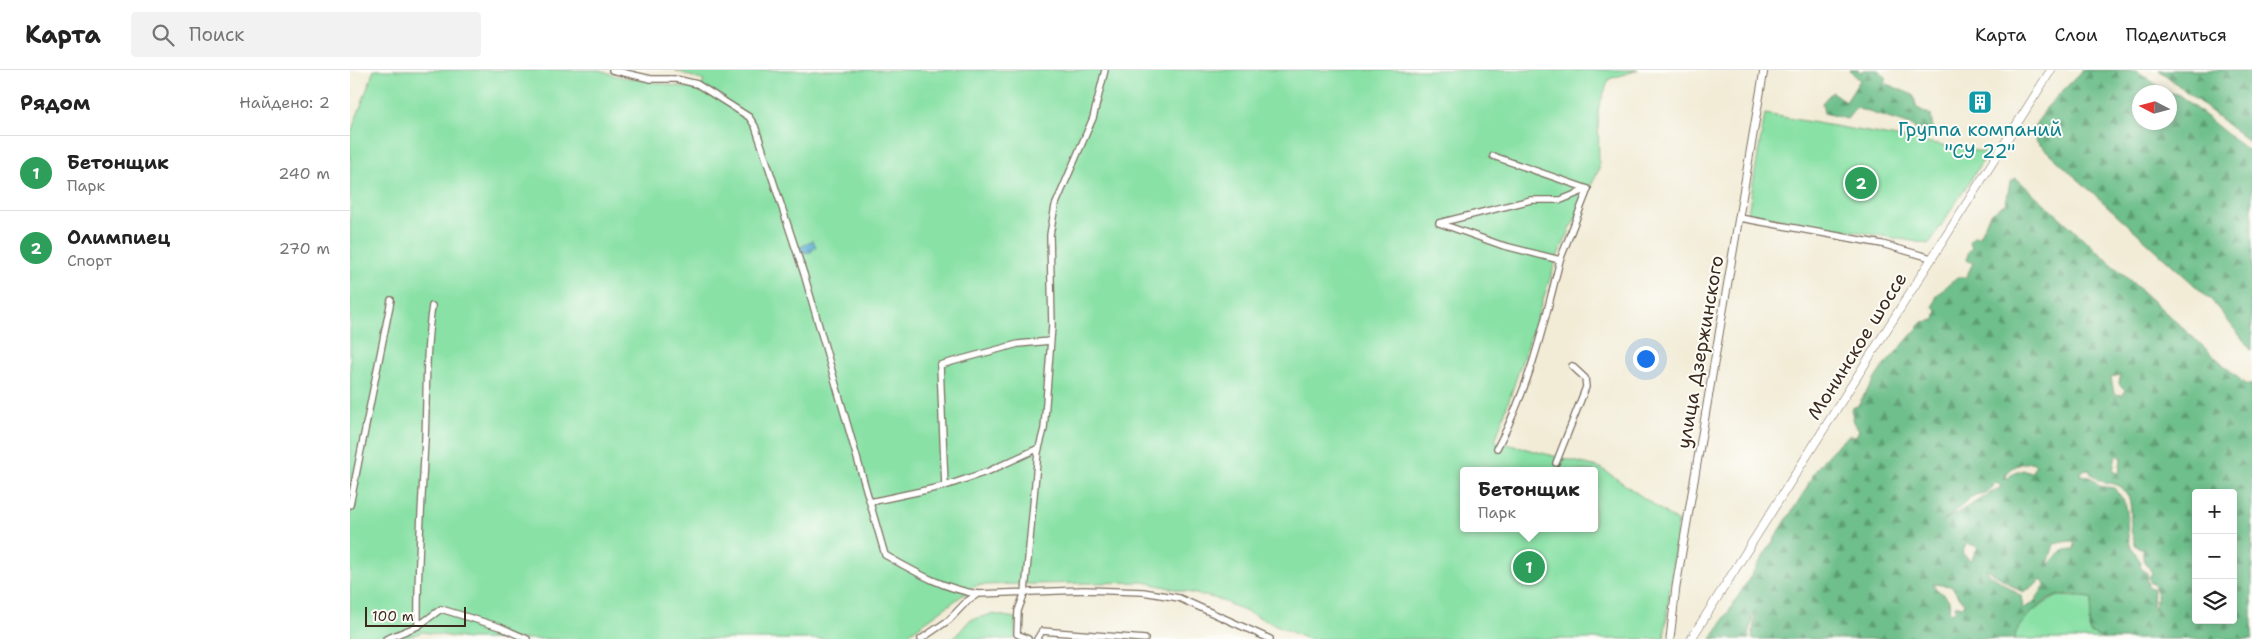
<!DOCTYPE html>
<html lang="ru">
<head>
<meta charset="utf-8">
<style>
  :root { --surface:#fff; --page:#f2f2f2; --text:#222; --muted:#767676; --line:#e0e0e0; --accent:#111827 }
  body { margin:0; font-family:"Shantell Sans",sans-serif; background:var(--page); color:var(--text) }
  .controls { position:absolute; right:15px; bottom:15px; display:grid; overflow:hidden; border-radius:5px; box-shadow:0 2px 8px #0003 }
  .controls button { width:45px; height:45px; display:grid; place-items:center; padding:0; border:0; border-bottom:1px solid var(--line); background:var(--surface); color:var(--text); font:25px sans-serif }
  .compass { position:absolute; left:1782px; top:15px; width:45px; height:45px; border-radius:50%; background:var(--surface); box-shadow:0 2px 8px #0003; rotate:276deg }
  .scale { position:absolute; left:15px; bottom:12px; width:101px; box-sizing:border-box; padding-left:5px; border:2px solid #3b2a1e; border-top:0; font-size:14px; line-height:18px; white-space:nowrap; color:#3b2a1e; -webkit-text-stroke:4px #fdfcf7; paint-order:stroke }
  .you { position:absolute; left:1295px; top:288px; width:18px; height:18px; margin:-12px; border:4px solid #fff; border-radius:50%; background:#1a73e8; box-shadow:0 0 0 8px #1a73e833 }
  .badge { display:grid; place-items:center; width:32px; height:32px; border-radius:50%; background:var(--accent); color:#fff; font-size:16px; font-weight:700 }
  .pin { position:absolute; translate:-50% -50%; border:2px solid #fff; box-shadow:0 1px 5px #0006 }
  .popup { position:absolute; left:1110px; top:397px; width:138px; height:65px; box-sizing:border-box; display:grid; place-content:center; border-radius:5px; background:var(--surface); filter:drop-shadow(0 1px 4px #0005); font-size:16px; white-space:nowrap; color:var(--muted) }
  .popup b { font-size:19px; color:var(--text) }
  .popup::after { content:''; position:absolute; left:50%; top:100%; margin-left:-10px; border:10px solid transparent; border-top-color:var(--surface) }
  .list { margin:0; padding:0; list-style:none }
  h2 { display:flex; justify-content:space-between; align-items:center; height:65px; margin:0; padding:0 20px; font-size:21px }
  h2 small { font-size:16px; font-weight:400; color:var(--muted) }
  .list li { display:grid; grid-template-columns:32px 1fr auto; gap:15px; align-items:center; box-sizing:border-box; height:75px; padding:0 20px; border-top:1px solid var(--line) }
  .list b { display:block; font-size:19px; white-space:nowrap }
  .list p { margin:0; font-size:16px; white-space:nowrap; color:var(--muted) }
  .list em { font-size:16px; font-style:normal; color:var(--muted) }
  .icon { flex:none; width:28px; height:28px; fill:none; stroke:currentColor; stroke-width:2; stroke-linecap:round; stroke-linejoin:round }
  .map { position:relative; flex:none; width:1902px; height:569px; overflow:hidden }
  header { display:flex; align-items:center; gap:30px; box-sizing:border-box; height:70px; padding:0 25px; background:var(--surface); border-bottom:1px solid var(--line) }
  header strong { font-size:24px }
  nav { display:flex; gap:28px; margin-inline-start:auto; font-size:18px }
  .search { width:350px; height:45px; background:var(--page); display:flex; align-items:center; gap:12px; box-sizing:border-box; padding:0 18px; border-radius:5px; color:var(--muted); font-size:19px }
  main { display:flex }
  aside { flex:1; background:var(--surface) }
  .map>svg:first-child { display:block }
  .green { fill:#89e1a6; stroke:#628662; fill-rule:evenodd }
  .forest { fill:url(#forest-firs); stroke:#547454; fill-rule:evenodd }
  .water { fill:url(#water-ripples); stroke:#486a78 }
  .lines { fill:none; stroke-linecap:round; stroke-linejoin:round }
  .minor-casing { stroke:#7b6e5f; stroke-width:8 }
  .tertiary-casing { stroke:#7b6e5f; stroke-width:9 }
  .secondary-casing { stroke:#7b6e5f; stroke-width:9 }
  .minor { stroke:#fff; stroke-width:5.5 }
  .tertiary { stroke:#fff; stroke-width:7 }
  .secondary { stroke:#fff; stroke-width:8 }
  .labels { text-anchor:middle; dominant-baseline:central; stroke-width:4; stroke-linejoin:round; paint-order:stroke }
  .culture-label { font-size:19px; fill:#0d838f; stroke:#fdfcf7 }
  .street-label { font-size:19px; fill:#3b2a1e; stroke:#fdfcf7 }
</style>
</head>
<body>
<header>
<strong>Карта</strong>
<div class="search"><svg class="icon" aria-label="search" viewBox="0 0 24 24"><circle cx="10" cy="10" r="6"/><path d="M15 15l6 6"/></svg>Поиск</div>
<nav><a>Карта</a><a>Слои</a><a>Поделиться</a></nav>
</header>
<main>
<aside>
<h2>Рядом<small>Найдено: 2</small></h2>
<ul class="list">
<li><span class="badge" style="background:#2e9e5b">1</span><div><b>Бетонщик</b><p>Парк</p></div><em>240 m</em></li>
<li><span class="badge" style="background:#2e9e5b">2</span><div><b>Олимпиец</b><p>Спорт</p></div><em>270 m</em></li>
</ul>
</aside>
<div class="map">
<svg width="1902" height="569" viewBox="0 0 1902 569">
  <defs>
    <pattern id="forest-firs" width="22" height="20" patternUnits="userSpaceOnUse" patternTransform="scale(1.25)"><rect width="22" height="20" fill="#6ebf8b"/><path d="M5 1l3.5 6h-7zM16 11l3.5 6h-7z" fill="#5c9b71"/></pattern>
    <pattern id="water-ripples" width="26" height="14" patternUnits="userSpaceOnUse" patternTransform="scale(1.25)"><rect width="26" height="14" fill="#55a9d1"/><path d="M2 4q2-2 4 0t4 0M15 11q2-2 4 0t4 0" fill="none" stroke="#488aa9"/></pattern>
  </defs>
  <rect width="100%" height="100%" fill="#fdfcf7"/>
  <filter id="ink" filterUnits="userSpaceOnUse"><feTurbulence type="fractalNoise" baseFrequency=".02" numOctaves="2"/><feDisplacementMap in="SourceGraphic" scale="10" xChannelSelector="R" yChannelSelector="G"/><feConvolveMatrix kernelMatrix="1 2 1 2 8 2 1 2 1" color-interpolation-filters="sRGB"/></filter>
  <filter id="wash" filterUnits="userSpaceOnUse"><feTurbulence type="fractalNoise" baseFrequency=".0096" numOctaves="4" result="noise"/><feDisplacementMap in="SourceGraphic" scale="20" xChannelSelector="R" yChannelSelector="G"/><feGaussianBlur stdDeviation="1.12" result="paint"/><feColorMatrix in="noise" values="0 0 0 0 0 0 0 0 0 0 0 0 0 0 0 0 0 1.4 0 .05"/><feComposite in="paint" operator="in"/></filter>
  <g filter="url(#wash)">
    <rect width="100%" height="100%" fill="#f2ecd7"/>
    <path class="green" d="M24 0H250L267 6 350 20 354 11 324 0H1288L1259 9 1248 39 1249 99 1208 185 1145 371 1251 398 1328 452 1314 569H957L868 529 794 512 627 515 561 562 554 569H118L72 562 53 569H0V65ZM1114 401H1244V458H1114Z
      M1415 44 1638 83 1579 174 1398 143Z
      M1708 526 1742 528C1743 539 1737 552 1740 563L1754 569H1664C1668 548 1691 535 1708 526Z
      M642 544 665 548V569H603L620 550Z"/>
    <path class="forest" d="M1499 0H1508L1510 2 1514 0H1528L1537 8 1535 13 1563 25 1567 38 1581 45 1583 62 1571 70 1563 56 1506 38 1497 49 1474 43 1472 33 1482 22 1496 32 1510 10Z
      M1733 0H1786L1815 21 1829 25 1902 84V281L1862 231 1688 73 1681 63 1696 38ZM1820 22V52H1790V22Z
      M1809 0H1902V74Z
      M1666 108 1895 314 1902 315V569H1754L1740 563C1737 552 1743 539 1742 528 1732 527 1717 523 1707 526 1691 531 1667 553 1664 569H1402L1405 543 1403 544C1402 553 1399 560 1399 569H1361L1456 419C1465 397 1480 381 1498 366H1506L1509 360 1504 352 1501 339 1511 334V330L1532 298 1573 252 1585 250 1587 241 1583 236 1587 225 1607 207H1616L1623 193 1617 190 1618 182 1622 178 1619 171 1624 166H1629L1640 144 1656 133 1660 112ZM1770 305 1769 314 1775 320 1773 325 1764 324 1761 307ZM1766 385 1771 388 1769 404 1763 401ZM1682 392 1686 395 1681 403 1673 400 1662 404 1658 409 1656 406C1660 396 1672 393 1682 392ZM1739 399C1748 418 1764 410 1772 418 1785 430 1779 449 1782 464 1783 468 1785 472 1786 476L1793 479V488L1802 503 1799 507 1800 512 1804 513 1808 531 1805 530 1806 543 1802 535 1803 518 1798 517 1797 503 1790 497 1791 492C1787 486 1781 478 1779 471 1774 447 1784 440 1764 418L1749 416 1740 406 1730 405 1733 400ZM1647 412 1651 417 1593 451 1625 425 1635 423ZM1846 423H1883V550H1846ZM1719 471 1725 473 1724 479C1709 479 1705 487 1697 498L1704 474ZM1617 473 1628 477 1621 491 1612 483ZM1637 499 1673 523 1692 510 1695 515 1684 532 1673 539 1671 526 1637 502ZM1583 514 1601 516 1615 534 1612 537 1605 535 1606 540 1602 543 1599 541C1603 522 1587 525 1583 514Z"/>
    <path class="water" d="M463 170 466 177 461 182 455 183 449 178Z"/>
  </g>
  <g filter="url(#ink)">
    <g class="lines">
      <g class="minor-casing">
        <path id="minor" d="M262 0 301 9H326L347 14 399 47 405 56 454 204 535 485C565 502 594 519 628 524L734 520 793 522 829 528 920 569
          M1143 86 1238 119
          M1390 148 1532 174 1581 188
          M1089 153 1151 175 1210 190C1194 255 1179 319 1147 378
          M1089 153 1181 130H1211L1238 119
          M1210 190 1238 119
          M1206 393 1236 317 1235 308 1222 296
          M595 416 590 295 668 274 700 271
          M520 432 595 416 639 401 689 378
          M0 435 41 230
          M68 556C67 494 72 432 75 369 77 325 75 281 82 236
          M36 569 68 556 91 539 150 557 177 569
          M571 569 599 550 617 531 628 524
          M678 569 667 564 668 541 675 522 688 382 694 359 702 256 700 165 705 136 743 48 755 0
          M687 569 692 561 795 569"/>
      </g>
      <g class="tertiary-casing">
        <path id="tertiary" d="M1320 569 1326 517 1414 0"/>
      </g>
      <g class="secondary-casing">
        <path id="secondary" d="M1341 569 1701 0"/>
      </g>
      <use href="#minor" class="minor"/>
      <use href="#tertiary" class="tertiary"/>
      <use href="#secondary" class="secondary"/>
    </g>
  </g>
  <defs>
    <g id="building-square" transform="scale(1.25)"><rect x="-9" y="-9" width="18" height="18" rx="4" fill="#0f9aa8" stroke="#fdfcf7"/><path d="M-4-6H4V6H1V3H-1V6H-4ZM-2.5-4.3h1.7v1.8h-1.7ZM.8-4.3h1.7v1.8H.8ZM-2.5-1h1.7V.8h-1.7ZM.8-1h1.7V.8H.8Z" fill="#fff"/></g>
  </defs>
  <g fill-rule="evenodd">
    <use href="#building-square" x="1630" y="32"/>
  </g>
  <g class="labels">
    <g class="culture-label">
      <text x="1630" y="59">Группа компаний<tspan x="1630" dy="22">"СУ 22"</tspan></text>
    </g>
    <g class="street-label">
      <text transform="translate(1507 276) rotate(-58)">Монинское шоссе</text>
      <text transform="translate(1350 282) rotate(-80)">улица Дзержинского</text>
    </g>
  </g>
</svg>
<div class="controls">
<button>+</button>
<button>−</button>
<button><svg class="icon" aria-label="layers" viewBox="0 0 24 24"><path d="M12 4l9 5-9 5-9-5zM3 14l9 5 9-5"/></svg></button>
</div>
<svg class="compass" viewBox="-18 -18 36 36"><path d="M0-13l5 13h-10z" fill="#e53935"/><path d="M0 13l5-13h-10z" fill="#767676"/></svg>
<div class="scale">100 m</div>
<div class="you"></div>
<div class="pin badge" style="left:1179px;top:497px;background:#2e9e5b">1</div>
<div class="popup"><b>Бетонщик</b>Парк</div>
<div class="pin badge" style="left:1511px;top:113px;background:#2e9e5b">2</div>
</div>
</main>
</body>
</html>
